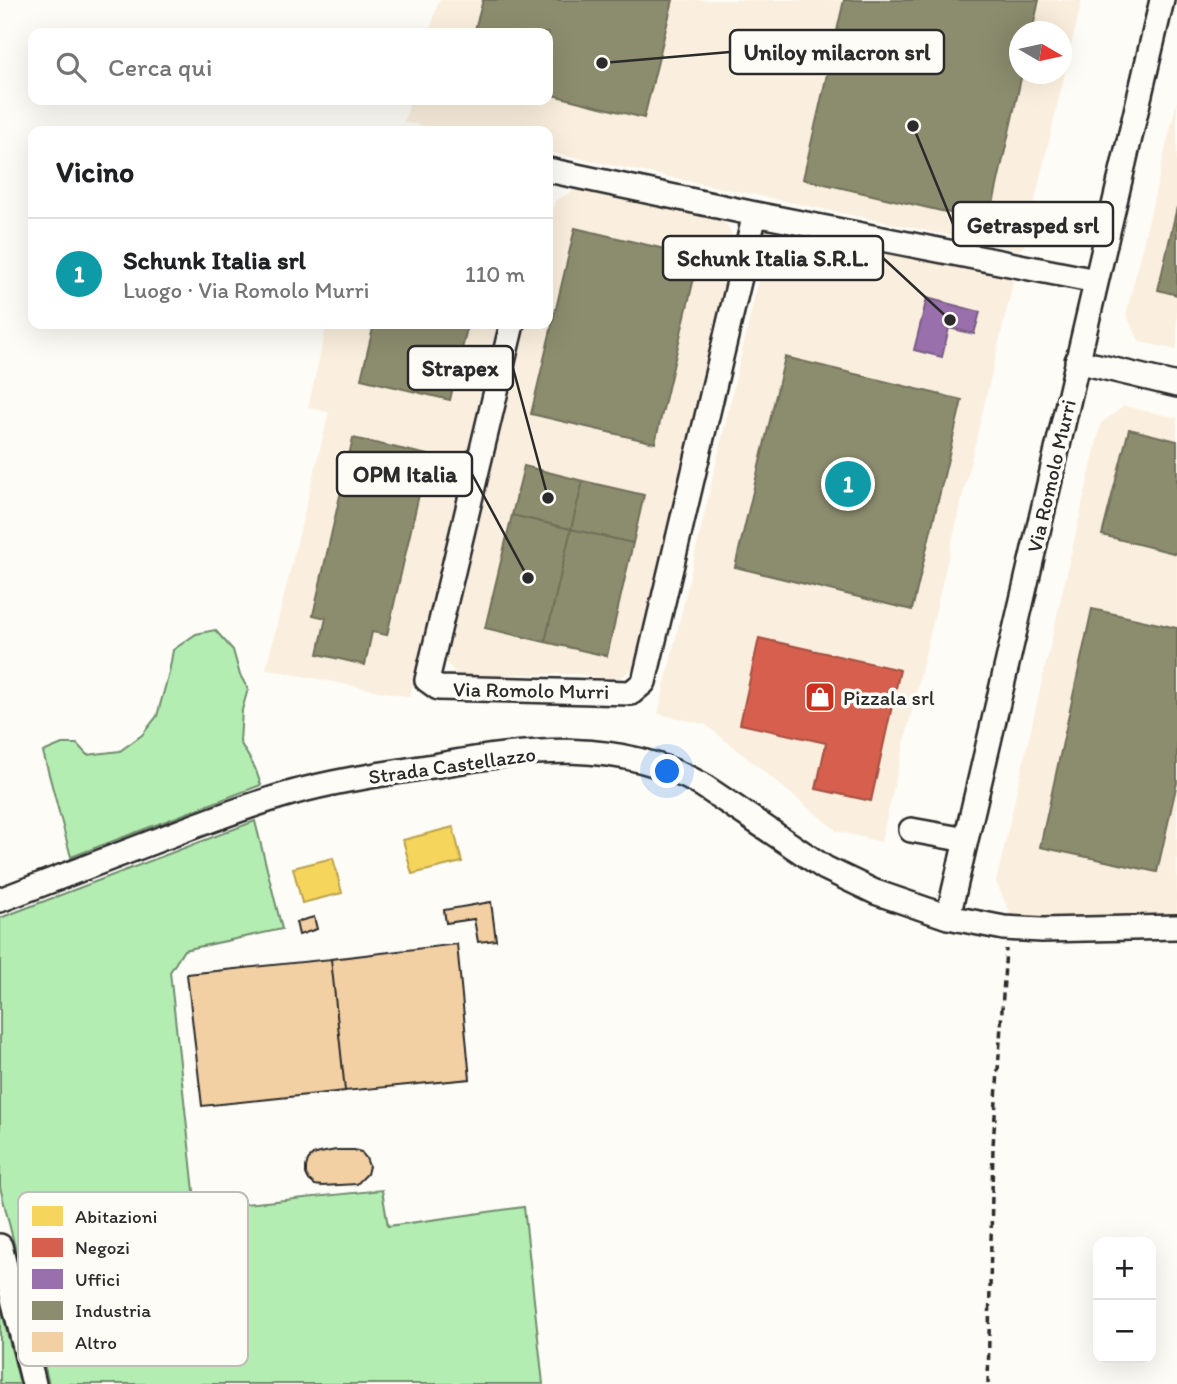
<!DOCTYPE html>
<html lang="it">
<head>
<meta charset="utf-8">
<style>
  :root { --surface:#fff; --page:#f2f2f2; --text:#202124; --muted:#757577; --line:#e0e0e0; --accent:#2563eb }
  body { margin:0; font-family:Itim,sans-serif; background:var(--page); color:var(--text) }
  .controls { position:absolute; right:21px; bottom:21px; display:grid; overflow:hidden; border-radius:14px; box-shadow:0 7px 28px #0002 }
  .controls button { width:63px; height:63px; display:grid; place-items:center; padding:0; border:0; border-bottom:2px solid var(--line); background:var(--surface); color:var(--text); font:35px sans-serif }
  .compass { position:absolute; left:1009px; top:21px; width:63px; height:63px; border-radius:50%; background:var(--surface); box-shadow:0 7px 28px #0002; rotate:99deg }
  .you { position:absolute; left:668px; top:772px; width:24px; height:24px; margin:-18px; border:5px solid #fff; border-radius:50%; background:#1a73e8; box-shadow:0 0 0 10px #1a73e833 }
  .badge { display:grid; place-items:center; width:46px; height:46px; border-radius:50%; background:var(--accent); color:#fff; font-size:23px; font-weight:700 }
  .pin { position:absolute; translate:-50% -50%; border:4px solid #fff; box-shadow:0 2px 7px #0006 }
  .list { margin:0; padding:0; list-style:none }
  h2 { display:flex; justify-content:space-between; align-items:center; height:91px; margin:0; padding:0 28px; font-size:30px }
  h2 small { font-size:23px; font-weight:400; color:var(--muted) }
  .list li { display:grid; grid-template-columns:46px 1fr auto; gap:21px; align-items:center; box-sizing:border-box; height:112px; padding:0 28px; border-top:2px solid var(--line) }
  .list b { display:block; font-size:26px; white-space:nowrap }
  .list p { margin:0; font-size:23px; white-space:nowrap; color:var(--muted) }
  .list em { font-size:23px; font-style:normal; color:var(--muted) }
  .icon { flex:none; width:38px; height:38px; fill:none; stroke:currentColor; stroke-width:2; stroke-linecap:round; stroke-linejoin:round }
  .map { position:relative; flex:none; width:1177px; height:1384px; overflow:hidden }
  .search { position:absolute; background:var(--surface); box-shadow:0 7px 28px #0002; left:28px; top:28px; width:525px; height:77px; display:flex; align-items:center; gap:18px; box-sizing:border-box; padding:0 24px; border-radius:14px; color:var(--muted); font-size:26px }
  .panel { position:absolute; background:var(--surface); box-shadow:0 7px 28px #0002; left:28px; top:126px; width:525px; height:203px; border-radius:14px }
  .map>svg:first-child { display:block }
  .built { fill:#faefde; fill-rule:evenodd }
  .green { fill:#b4edb1; stroke:#708c6e; stroke-width:2 }
  .homes { fill:#f6d55c; stroke:#b9a24d; stroke-width:2 }
  .shops { fill:#d6604d; stroke:#a35043; stroke-width:2 }
  .offices { fill:#9970ab; stroke:#785b85; stroke-width:2 }
  .industry { fill:#8c8c6e; stroke:#6f6f5a; stroke-width:2 }
  .building { fill:#f2d0a3; stroke:#2b2b2b; stroke-width:2 }
  .lines { fill:none; stroke-linecap:round; stroke-linejoin:round }
  .minor-casing { stroke:#2b2b2b; stroke-width:28 }
  .path { stroke:#2b2b2b; stroke-width:3.5; stroke-dasharray:7 5; stroke-linecap:butt }
  .minor { stroke:#fdfcf7; stroke-width:23 }
  .labels { text-anchor:middle; dominant-baseline:central; stroke-width:7; stroke-linejoin:round; paint-order:stroke }
  .street-label { font-size:21px; fill:#2b2b2b; stroke:#fdfcf7 }
  .poi-label { font-size:21px; fill:#2b2b2b; stroke:#fdfcf7; text-anchor:start }
  .key { fill:#fdfcf7; stroke:#bebdba; stroke-width:2 }
  .key-label { font-size:19px; fill:#2b2b2b }
  .leader { fill:none; stroke:#2b2b2b; stroke-width:2.5 }
  .callout-dot { fill:#2b2b2b; stroke:#fdfcf7; stroke-width:2.5 }
  .callout { fill:#fdfcf7; stroke:#2b2b2b; stroke-width:2.5 }
  .callout-label { font-size:23px; text-anchor:middle; font-weight:bold; fill:#2b2b2b }
</style>
</head>
<body>
<div class="map">
<svg width="1177" height="1384" viewBox="0 0 1177 1384">
  <rect width="100%" height="100%" fill="#fdfcf7"/>
  <filter id="ink" filterUnits="userSpaceOnUse"><feTurbulence type="fractalNoise" baseFrequency=".0143" numOctaves="2"/><feDisplacementMap in="SourceGraphic" scale="14" xChannelSelector="R" yChannelSelector="G"/><feConvolveMatrix kernelMatrix="1 2 1 2 8 2 1 2 1" color-interpolation-filters="sRGB"/></filter>
  <g filter="url(#ink)">
    <path class="built" d="M439 0H1082L1024 247 1019 250 548 152V131H449L404 122 411 100H548V33H429ZM1020 32H1062V74H1020Z
      M1177 101V350L1140 342 1126 315Z
      M576 189 724 221 736 241 635 667 617 680 576 674 457 675 446 662 526 324H548V231L555 201Z
      M783 233 1014 279 881 842 837 831 705 724 658 714 766 247Z
      M327 324H497L410 697 266 669 329 412 308 408Z
      M1124 406 1177 418V916L1056 919 1012 917 996 882 1101 423Z"/>
    <path class="green" d="M215 630 233 650 240 675 248 689 242 710 240 742 255 768 261 785 71 857 43 752 62 744H77L87 755 120 751 142 735 157 716 169 673 173 650 196 634Z
      M255 821 282 929 184 950 170 972 196 1209 382 1190 388 1226 524 1207 543 1384H49L0 1187V918Z
      M0 1304 20 1384H0Z"/>
    <path class="homes" d="M453 827 462 862 412 874 403 840Z
      M333 858 342 893 302 903 293 868Z"/>
    <path class="shops" d="M759 638 900 670 871 801 816 789 826 743 740 724Z"/>
    <path class="offices" d="M927 298 980 312 974 334 949 328 942 357 914 350Z"/>
    <path class="industry" d="M483 0H673L644 118 548 94V33H474Z
      M844 0H1039L1032 32H1020V74H1022L989 222 803 179Z
      M1177 207V295L1158 290Z
      M575 228 699 257 655 443 531 414Z
      M374 324H468L450 400 361 379Z
      M785 357 962 400 912 610 735 567Z
      M1129 429 1177 441V554L1102 535Z
      M353 438 428 455 387 635 372 632 365 665 318 654 326 618 313 615Z
      M524 466 583 481 571 529 512 515Z
      M583 481 644 495 633 543 571 529Z
      M512 515 571 529 545 642 485 628Z
      M571 529 633 543 607 656 545 642Z
      M1092 609 1177 628V783L1157 872 1040 847Z"/>
    <path class="building" d="M491 902 496 940 478 942 474 919 446 923 444 910Z
      M314 917 317 929 299 935 296 922Z
      M457 944 470 1079 345 1091 331 959Z
      M331 959 345 1091 202 1106 187 974Z
      M336 1150H354L361 1152 366 1158 369 1166 367 1174 357 1184 322 1186 315 1185 309 1180 306 1174V1167L308 1160 313 1155 320 1153Z"/>
    <g class="lines">
      <g class="minor-casing">
        <path id="minor" d="M548 170 755 214 1096 281
          M512 324 427 680 438 688 631 693 644 682 755 214
          M1077 361 1177 385
          M911 830 966 840
          M0 900C54 879 109 859 163 838 205 822 246 806 288 794 337 780 389 773 439 765 529 749 619 738 702 785L825 868 875 892 948 917 1004 928 1042 930 1177 927
          M948 917 1162 0
          M0 1246 34 1384"/>
      </g>
      <path class="path" d="M988 1384 993 1146 1006 949"/>
      <use href="#minor" class="minor"/>
    </g>
  </g>
  <defs>
    <g id="shop-square" transform="scale(1.575)"><rect x="-9" y="-9" width="18" height="18" rx="4" fill="#c8321e" stroke="#fdfcf7"/><path d="M-5-2.5h2.3a2.7 3.5 0 0 1 5.4 0H5L5.5 6h-11ZM-1.5-2.5h3a1.5 2.3 0 0 0-3 0Z" fill="#fff"/></g>
  </defs>
  <g fill-rule="evenodd">
    <use href="#shop-square" x="820" y="697"/>
  </g>
  <g class="labels">
    <g class="street-label">
      <text transform="translate(1051 476) rotate(-77)">Via Romolo Murri</text>
      <text transform="translate(531 690) rotate(1)">Via Romolo Murri</text>
      <text transform="translate(452 765) rotate(-8)">Strada Castellazzo</text>
    </g>
    <g class="poi-label">
      <text x="843" y="697">Pizzala srl</text>
    </g>
  </g>
  <rect x="18" y="1192" width="230" height="174" rx="10" class="key"/>
  <rect x="32" y="1206" width="31" height="20" fill="#f6d55c"/>
  <rect x="32" y="1238" width="31" height="19" fill="#d6604d"/>
  <rect x="32" y="1269" width="31" height="20" fill="#9970ab"/>
  <rect x="32" y="1301" width="31" height="19" fill="#8c8c6e"/>
  <rect x="32" y="1332" width="31" height="20" fill="#f2d0a3"/>
  <g class="key-label">
    <text x="75" y="1223">Abitazioni</text>
    <text x="75" y="1254">Negozi</text>
    <text x="75" y="1286">Uffici</text>
    <text x="75" y="1317">Industria</text>
    <text x="75" y="1349">Altro</text>
  </g>
  <path class="leader" d="M602 63L730 52M913 126L953 224M950 320L883 258M548 498L513 368M528 578L472 474"/>
  <g class="callout-dot">
    <circle cx="602" cy="63" r="7"/>
    <circle cx="913" cy="126" r="7"/>
    <circle cx="950" cy="320" r="7"/>
    <circle cx="548" cy="498" r="7"/>
    <circle cx="528" cy="578" r="7"/>
  </g>
  <g class="callout">
    <rect x="730" y="30" width="214" height="44" rx="7"/>
    <rect x="953" y="202" width="160" height="44" rx="7"/>
    <rect x="663" y="236" width="220" height="44" rx="7"/>
    <rect x="408" y="346" width="105" height="44" rx="7"/>
    <rect x="337" y="452" width="135" height="44" rx="7"/>
  </g>
  <g class="callout-label">
    <text x="837" y="60">Uniloy milacron srl</text>
    <text x="1033" y="233">Getrasped srl</text>
    <text x="773" y="266">Schunk Italia S.R.L.</text>
    <text x="460" y="376">Strapex</text>
    <text x="405" y="482">OPM Italia</text>
  </g>
</svg>
<div class="controls">
<button>+</button>
<button>−</button>
</div>
<svg class="compass" viewBox="-18 -18 36 36"><path d="M0-13l5 13h-10z" fill="#e53935"/><path d="M0 13l5-13h-10z" fill="#757577"/></svg>
<div class="you"></div>
<div class="pin badge" style="left:848px;top:484px;background:#0f9aa8">1</div>
<div class="search"><svg class="icon" aria-label="search" viewBox="0 0 24 24"><circle cx="10" cy="10" r="6"/><path d="M15 15l6 6"/></svg>Cerca qui</div>
<section class="panel">
<h2>Vicino<small></small></h2>
<ul class="list">
<li><span class="badge" style="background:#0f9aa8">1</span><div><b>Schunk Italia srl</b><p>Luogo · Via Romolo Murri</p></div><em>110 m</em></li>
</ul>
</section>
</div>
</body>
</html>
